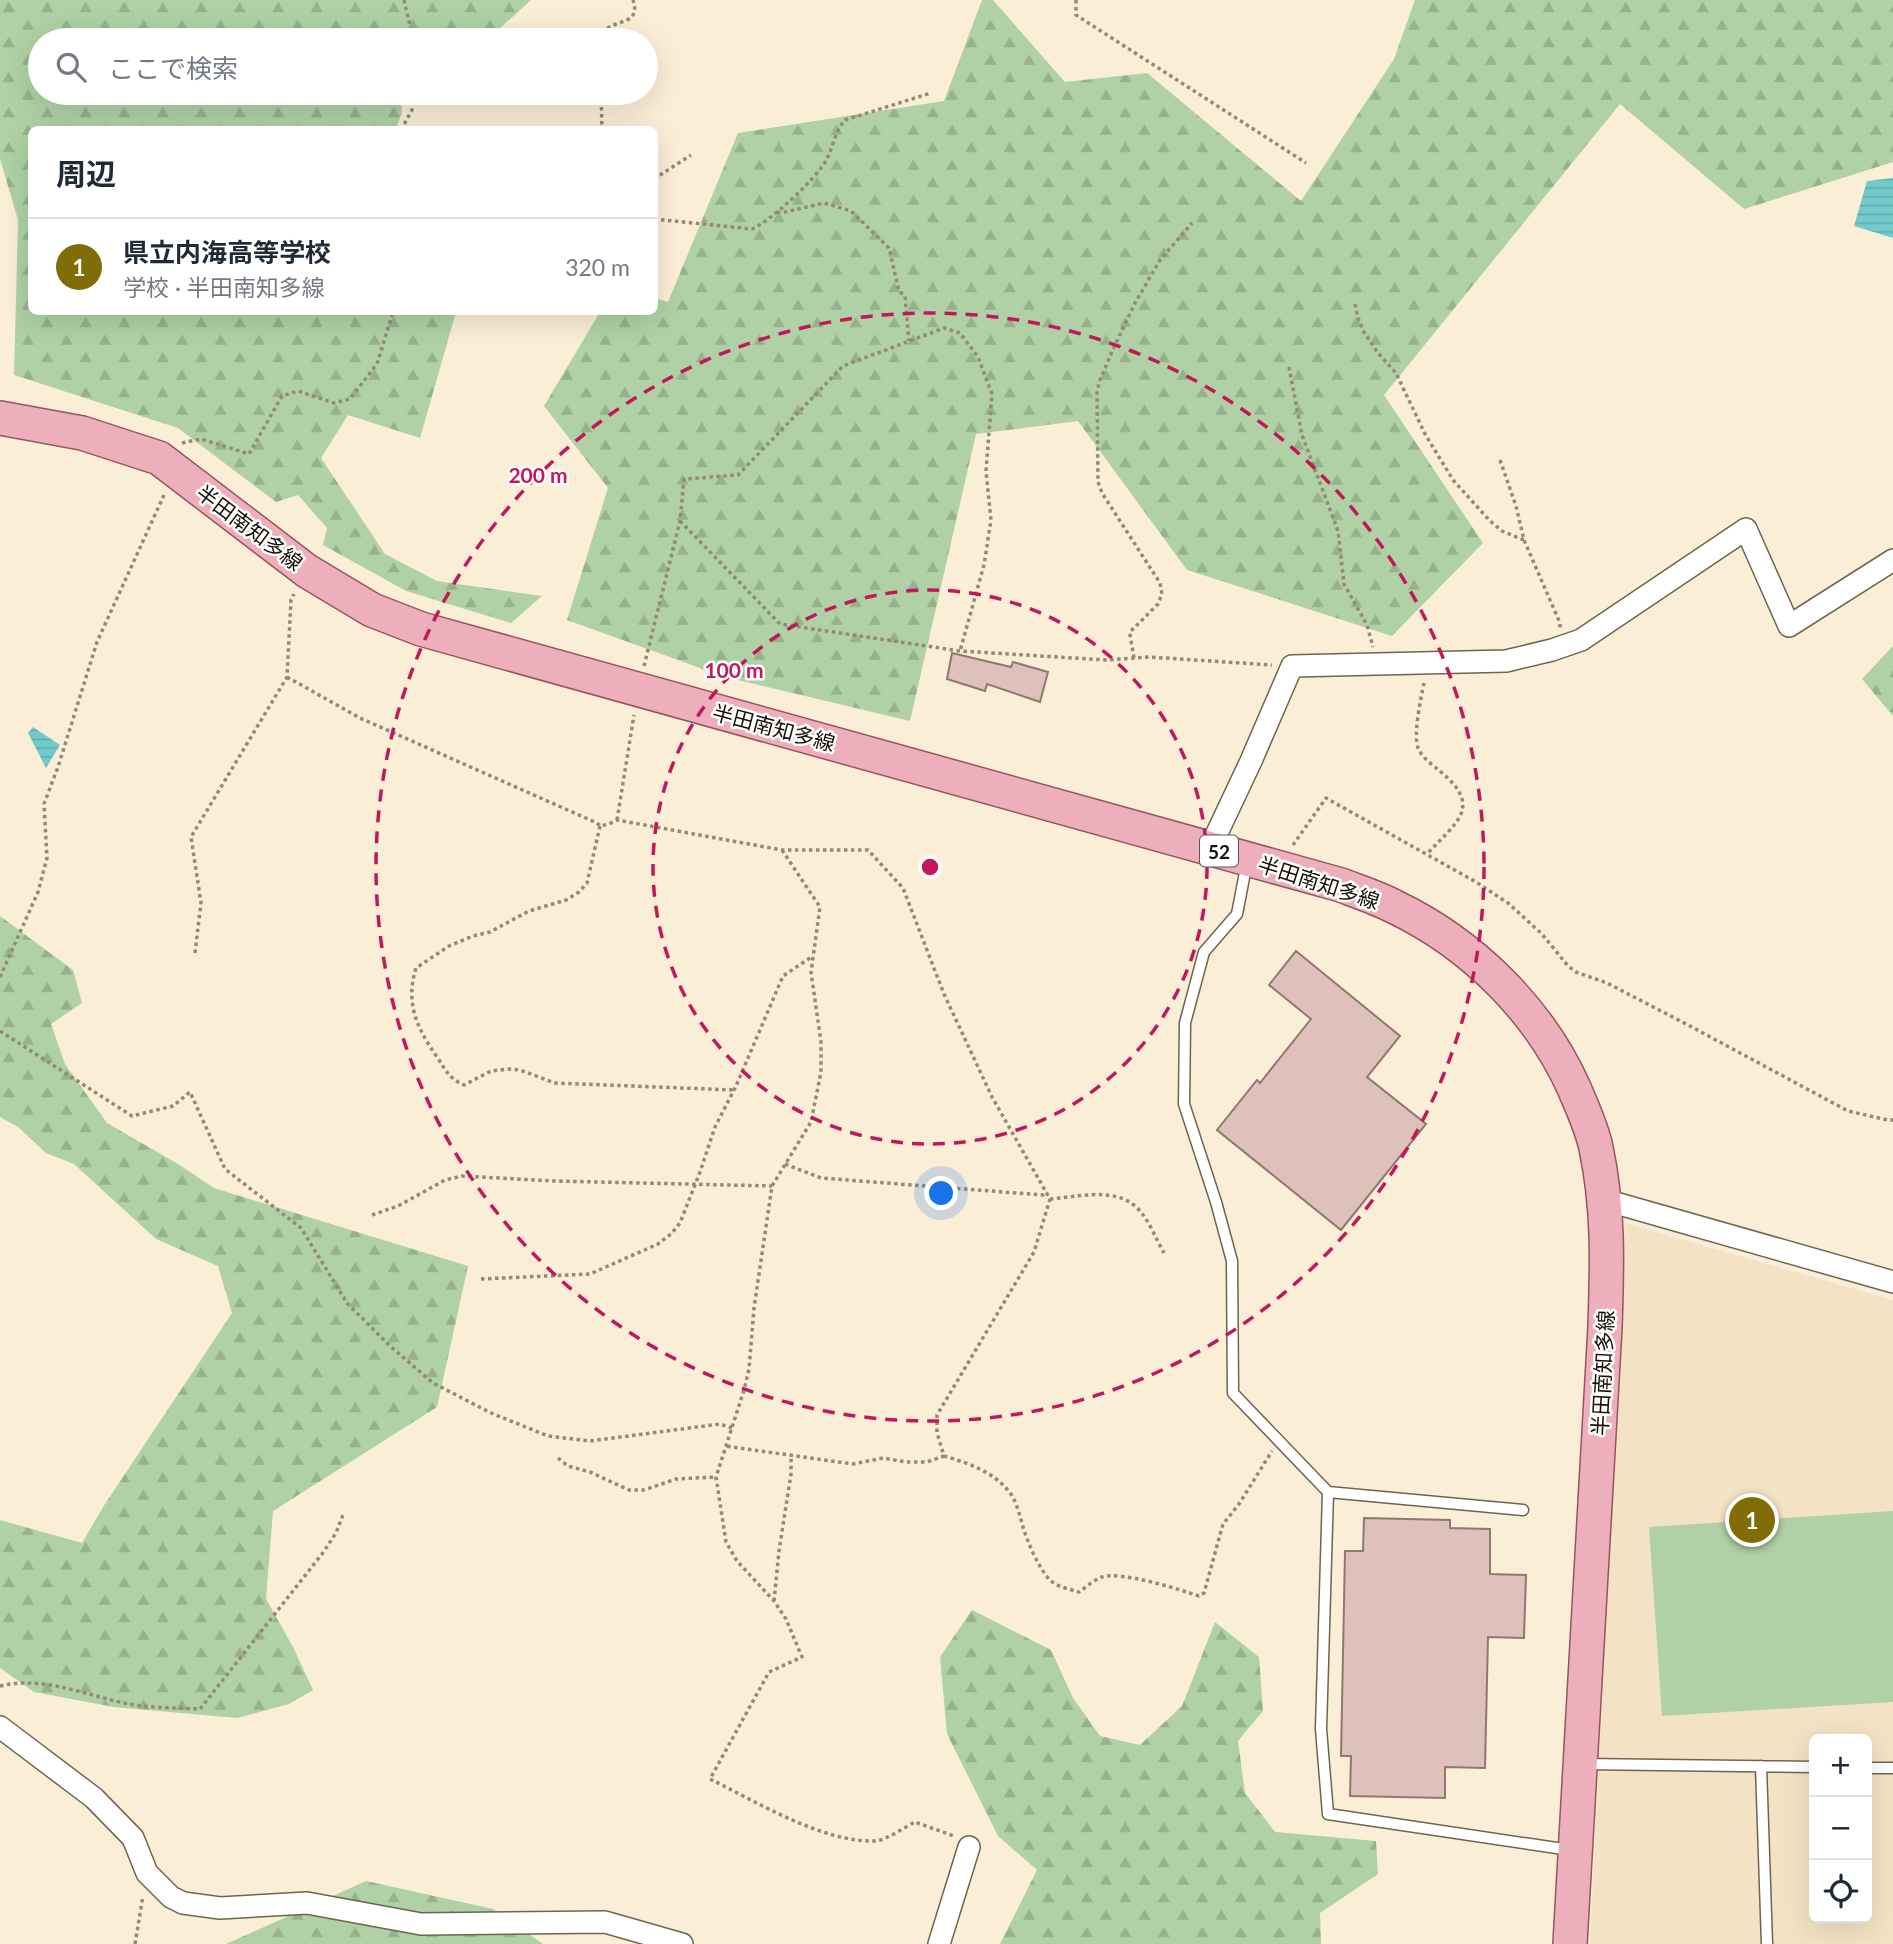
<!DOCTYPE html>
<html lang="ja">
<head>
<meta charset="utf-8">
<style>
  :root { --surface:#fff; --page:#f2f2f3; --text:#1f2937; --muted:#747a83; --line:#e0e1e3; --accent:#806d08 }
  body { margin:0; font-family:Lato,"Noto Sans JP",sans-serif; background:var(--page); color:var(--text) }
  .controls { position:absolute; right:21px; bottom:21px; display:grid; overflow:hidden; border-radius:10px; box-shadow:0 7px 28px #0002 }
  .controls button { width:63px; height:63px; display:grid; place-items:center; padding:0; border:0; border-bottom:2px solid var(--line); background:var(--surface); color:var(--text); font:35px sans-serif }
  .you { position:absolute; left:942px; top:1194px; width:24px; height:24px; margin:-18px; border:5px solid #fff; border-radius:50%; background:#1a73e8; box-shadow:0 0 0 10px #1a73e833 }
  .badge { display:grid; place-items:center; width:46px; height:46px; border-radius:50%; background:var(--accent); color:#fff; font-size:23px; font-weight:700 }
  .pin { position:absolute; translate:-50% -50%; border:4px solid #fff; box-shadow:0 2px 7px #0006 }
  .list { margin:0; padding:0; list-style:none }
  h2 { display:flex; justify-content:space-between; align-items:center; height:91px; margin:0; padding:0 28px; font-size:30px }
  h2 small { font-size:23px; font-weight:400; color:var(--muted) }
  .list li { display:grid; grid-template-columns:46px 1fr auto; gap:21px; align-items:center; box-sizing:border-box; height:98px; padding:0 28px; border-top:2px solid var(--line) }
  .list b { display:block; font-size:26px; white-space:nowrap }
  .list p { margin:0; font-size:23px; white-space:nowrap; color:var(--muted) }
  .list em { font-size:23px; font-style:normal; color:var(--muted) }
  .icon { flex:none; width:38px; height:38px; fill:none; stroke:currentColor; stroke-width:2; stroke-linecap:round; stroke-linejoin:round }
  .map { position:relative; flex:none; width:1893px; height:1944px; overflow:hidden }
  .search { position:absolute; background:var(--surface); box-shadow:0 7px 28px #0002; left:28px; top:28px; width:630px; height:77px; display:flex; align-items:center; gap:18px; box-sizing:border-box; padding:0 24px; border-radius:38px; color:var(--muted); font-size:26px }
  .panel { position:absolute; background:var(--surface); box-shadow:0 7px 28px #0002; left:28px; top:126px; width:630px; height:189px; border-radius:10px }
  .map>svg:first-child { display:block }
  .built { fill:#f3e3c4; fill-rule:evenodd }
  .green { fill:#afd1a5 }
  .forest { fill:url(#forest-firs) }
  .water { fill:url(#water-rules) }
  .building { fill:#dec1ba; stroke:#907770; stroke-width:2 }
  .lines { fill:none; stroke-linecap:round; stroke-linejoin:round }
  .lane-casing { stroke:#6f644f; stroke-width:13 }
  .street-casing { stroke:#6f644f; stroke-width:24 }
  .primary-casing { stroke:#98545e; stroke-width:36 }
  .path { stroke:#928979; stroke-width:3.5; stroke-dasharray:3.5 3.5; stroke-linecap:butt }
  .lane { stroke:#fff; stroke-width:10 }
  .street { stroke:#fff; stroke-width:21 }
  .primary { stroke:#ecafbb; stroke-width:33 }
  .ring { fill:none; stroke:#c2185b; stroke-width:3.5; stroke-dasharray:12 9 }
  .labels { text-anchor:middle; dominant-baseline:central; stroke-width:5; stroke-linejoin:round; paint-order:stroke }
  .shield { fill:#fff; stroke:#5a5852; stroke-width:2 }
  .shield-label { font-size:19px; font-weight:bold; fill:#141008 }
  .street-label { font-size:21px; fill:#141008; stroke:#fff }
  .centre { fill:#c2185b; stroke:#fff; stroke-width:3.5 }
  .ring-label { font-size:21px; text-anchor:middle; font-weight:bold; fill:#c2185b; stroke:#fff; stroke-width:5; stroke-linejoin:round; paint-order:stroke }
</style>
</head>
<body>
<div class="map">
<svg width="1893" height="1944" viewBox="0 0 1893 1944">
  <defs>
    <pattern id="forest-firs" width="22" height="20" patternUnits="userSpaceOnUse" patternTransform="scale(1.75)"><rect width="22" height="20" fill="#afd1a5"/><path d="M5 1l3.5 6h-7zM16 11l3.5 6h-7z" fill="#96b28d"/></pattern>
    <pattern id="water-rules" width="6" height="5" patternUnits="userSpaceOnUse" patternTransform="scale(1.75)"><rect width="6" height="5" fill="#73cacb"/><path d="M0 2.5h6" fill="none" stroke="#63acad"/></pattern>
  </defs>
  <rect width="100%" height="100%" fill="#fbeed7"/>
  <path class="built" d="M1625 1223 1893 1300V1944H1590ZM1814 1739H1867V1918H1814Z"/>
  <path class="green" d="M1893 1511V1702L1662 1716 1649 1527Z"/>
  <path class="forest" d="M0 0H531L487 40 399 29V40H40V93H401L402 113 395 130H32V312H456L420 438 348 415 321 458 385 554 437 581 542 596 511 623 406 591 323 545 327 528 298 495 276 502 178 428 14 375 18 220 0 159Z
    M982 0H993L1065 82 1147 73 1301 201 1394 59 1415 0H1893V162L1744 209 1620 104 1384 395 1483 543 1392 636 1187 570 1078 421 976 434 910 721 725 677 567 620 608 488 544 406 600 312H654L655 298 668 302 738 133 944 101Z
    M1893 646V716L1862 679Z
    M0 916 73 970 82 1003 51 1024 65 1064 107 1123 178 1164 214 1188 468 1266 437 1407 273 1511 266 1599 293 1647 313 1690 289 1704 237 1718 114 1707 34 1692 0 1668V1520L82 1543 105 1504 232 1313 218 1266 156 1239 74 1164 46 1153 18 1127 0 1117Z
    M972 1610 1051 1650 1073 1698 1100 1736 1140 1745 1182 1706 1215 1622 1259 1657 1263 1711 1238 1741 1245 1793 1275 1832 1376 1841 1378 1874 1320 1913 1321 1944H1000L1037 1870 998 1836 947 1734 940 1657Z
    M366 1881 493 1909 543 1944H226Z"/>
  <path class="water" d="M1893 178V238L1854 226 1867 181Z
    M33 727 60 745 46 768 28 733Z"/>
  <path class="building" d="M952 653 1011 667 1013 662 1048 672 1040 702 987 684 985 691 947 679Z
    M1296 951 1400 1036 1367 1077 1426 1124 1341 1230 1217 1130 1257 1080 1260 1083 1311 1019 1269 985Z
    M1364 1518 1450 1520V1528L1490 1529V1574L1526 1575 1524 1638 1488 1637 1485 1768 1445 1767V1798L1350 1796 1351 1756H1341L1345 1551H1363Z"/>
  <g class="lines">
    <g class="lane-casing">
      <path id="lane" d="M1247 862 1237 914 1204 952 1185 1023 1184 1104 1216 1202 1232 1261 1233 1393 1328 1492 1523 1510
        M1328 1492 1321 1729 1328 1814 1570 1850
        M1583 1764 1814 1767
        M1761 1766 1767 1944
        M1867 1768H1893"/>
    </g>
    <g class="street-casing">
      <path id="street" d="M1210 848 1251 761 1292 666 1506 661 1552 650 1581 640 1746 529 1789 626 1893 560
        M1605 1200 1893 1282
        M0 1727 94 1798 133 1838 147 1873 171 1897 183 1903 220 1908 307 1903 421 1924 605 1922 682 1944
        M939 1944 969 1847"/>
    </g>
    <g class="primary-casing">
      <path id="primary" d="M0 418 82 433 159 458 307 571 372 610 421 629 1341 885C1359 892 1378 898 1395 907 1472 944 1539 1010 1574 1088 1582 1107 1592 1128 1596 1148 1609 1209 1607 1266 1605 1327L1570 1944"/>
    </g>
    <path class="path" d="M404 0 412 34V40
      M1076 0V15L1306 163
      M600 40C605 15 643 30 633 0
      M601 93 602 130
      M401 130 412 110 411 93
      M654 179 691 155
      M777 212 781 213 824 203 851 211 889 248 899 291 905 296 909 341
      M654 219 752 229C771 221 817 178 827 159 833 146 836 130 845 120L931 93
      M1355 304 1358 318 1364 332 1378 353 1396 373 1425 434 1453 480 1490 521 1502 531 1524 540
      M1289 367 1302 435 1338 531 1344 584 1367 625 1373 647
      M182 443 201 439 249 454 282 396 298 391 334 403 350 399 377 364 393 312
      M1500 460 1516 506 1524 540 1560 623V629
      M680 521 780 624 960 651 1106 660 1149 657 1272 665
      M1134 658 1130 635V632L1158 604 1162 594 1160 583 1102 493 1098 482 1097 391 1100 380 1114 347 1135 303 1160 260 1192 223
      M644 666 680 521 684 479 738 475 843 366 944 328 960 333 978 357 992 394 986 471 991 520 984 565 960 651
      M287 677 360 718 597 823 600 826 609 824 617 820 782 850H868L903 888 944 994 992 1097 1050 1199 1034 1252 937 1415V1433L944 1456 927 1462H906L883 1458 853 1464 725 1446
      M1424 683C1421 698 1413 734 1418 748 1422 758 1433 765 1441 772 1484 808 1455 823 1427 854
      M617 820 634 715
      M600 826 587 883 579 892 566 900 529 911 490 932 473 936 449 946 416 968C405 1004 417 1028 437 1057 446 1070 448 1078 464 1085L491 1071 509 1069 520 1070 555 1083 734 1090
      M1293 845 1326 798 1476 882 1508 903 1542 934 1568 966 1576 972 1607 983 1690 1026 1848 1111 1888 1120H1893
      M782 850 820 907 811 972 821 1042V1072L811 1122 772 1186 754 1308 749 1369 744 1390 716 1477 726 1542 737 1561 774 1601 786 1619 802 1657 769 1672 710 1779C757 1802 823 1843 876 1841 886 1840 905 1827 915 1822L954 1836
      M195 953 201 903 191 837 287 677 291 600 294 594
      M0 977 38 892 47 858 44 804 58 767 97 642 164 495
      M0 1031 132 1116 173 1106 190 1092 225 1169 301 1228 347 1303 390 1346 433 1383 491 1413 548 1436 590 1441 720 1424 732 1428
      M785 1164 821 1178 1043 1195 1047 1192
      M1050 1199C1076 1197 1113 1187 1135 1206 1148 1217 1156 1239 1164 1253
      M372 1215 398 1206 445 1180 462 1176 554 1181 772 1186
      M481 1279 590 1274 658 1244 671 1234 680 1223 700 1172 715 1127 736 1086 783 976 813 956
      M944 1456C965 1462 991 1471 1006 1488 1016 1498 1019 1513 1023 1527 1027 1541 1039 1569 1050 1580 1057 1587 1069 1589 1079 1592 1086 1587 1094 1580 1102 1577 1122 1571 1178 1589 1199 1596L1204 1593 1223 1524 1239 1504 1272 1451
      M558 1458 568 1466 590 1472 629 1490H644L676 1479 716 1477
      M774 1601 779 1551 791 1474V1456
      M0 1686C43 1675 87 1696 129 1704 152 1708 177 1708 200 1709L322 1554 336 1533 344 1512
      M135 1944 143 1896"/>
    <use href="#lane" class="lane"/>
    <use href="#street" class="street"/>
    <use href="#primary" class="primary"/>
  </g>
  <g class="ring">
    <circle cx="930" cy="867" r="277"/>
    <circle cx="930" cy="867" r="554"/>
  </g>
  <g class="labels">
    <rect class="shield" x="1200" y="835.5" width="38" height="31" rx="5"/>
    <g class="shield-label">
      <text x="1219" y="851">52</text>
    </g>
    <g class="street-label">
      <text transform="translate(250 527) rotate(37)">半田南知多線</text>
      <text transform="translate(774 727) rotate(15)">半田南知多線</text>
      <text transform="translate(1319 882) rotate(18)">半田南知多線</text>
      <text transform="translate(1602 1373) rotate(-87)">半田南知多線</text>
    </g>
  </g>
  <circle cx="930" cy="867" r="10" class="centre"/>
  <g class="ring-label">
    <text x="538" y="483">200 m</text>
    <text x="734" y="678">100 m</text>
  </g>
</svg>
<div class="controls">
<button>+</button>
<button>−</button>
<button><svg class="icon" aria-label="locate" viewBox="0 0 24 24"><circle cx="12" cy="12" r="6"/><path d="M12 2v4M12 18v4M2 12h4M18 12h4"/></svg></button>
</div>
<div class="you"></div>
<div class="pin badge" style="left:1752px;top:1520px">1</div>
<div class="search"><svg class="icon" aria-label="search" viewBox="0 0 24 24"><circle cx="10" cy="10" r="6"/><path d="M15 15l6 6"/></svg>ここで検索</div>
<section class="panel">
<h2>周辺<small></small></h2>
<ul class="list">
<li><span class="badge">1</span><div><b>県立内海高等学校</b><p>学校 · 半田南知多線</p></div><em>320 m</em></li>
</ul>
</section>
</div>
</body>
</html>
